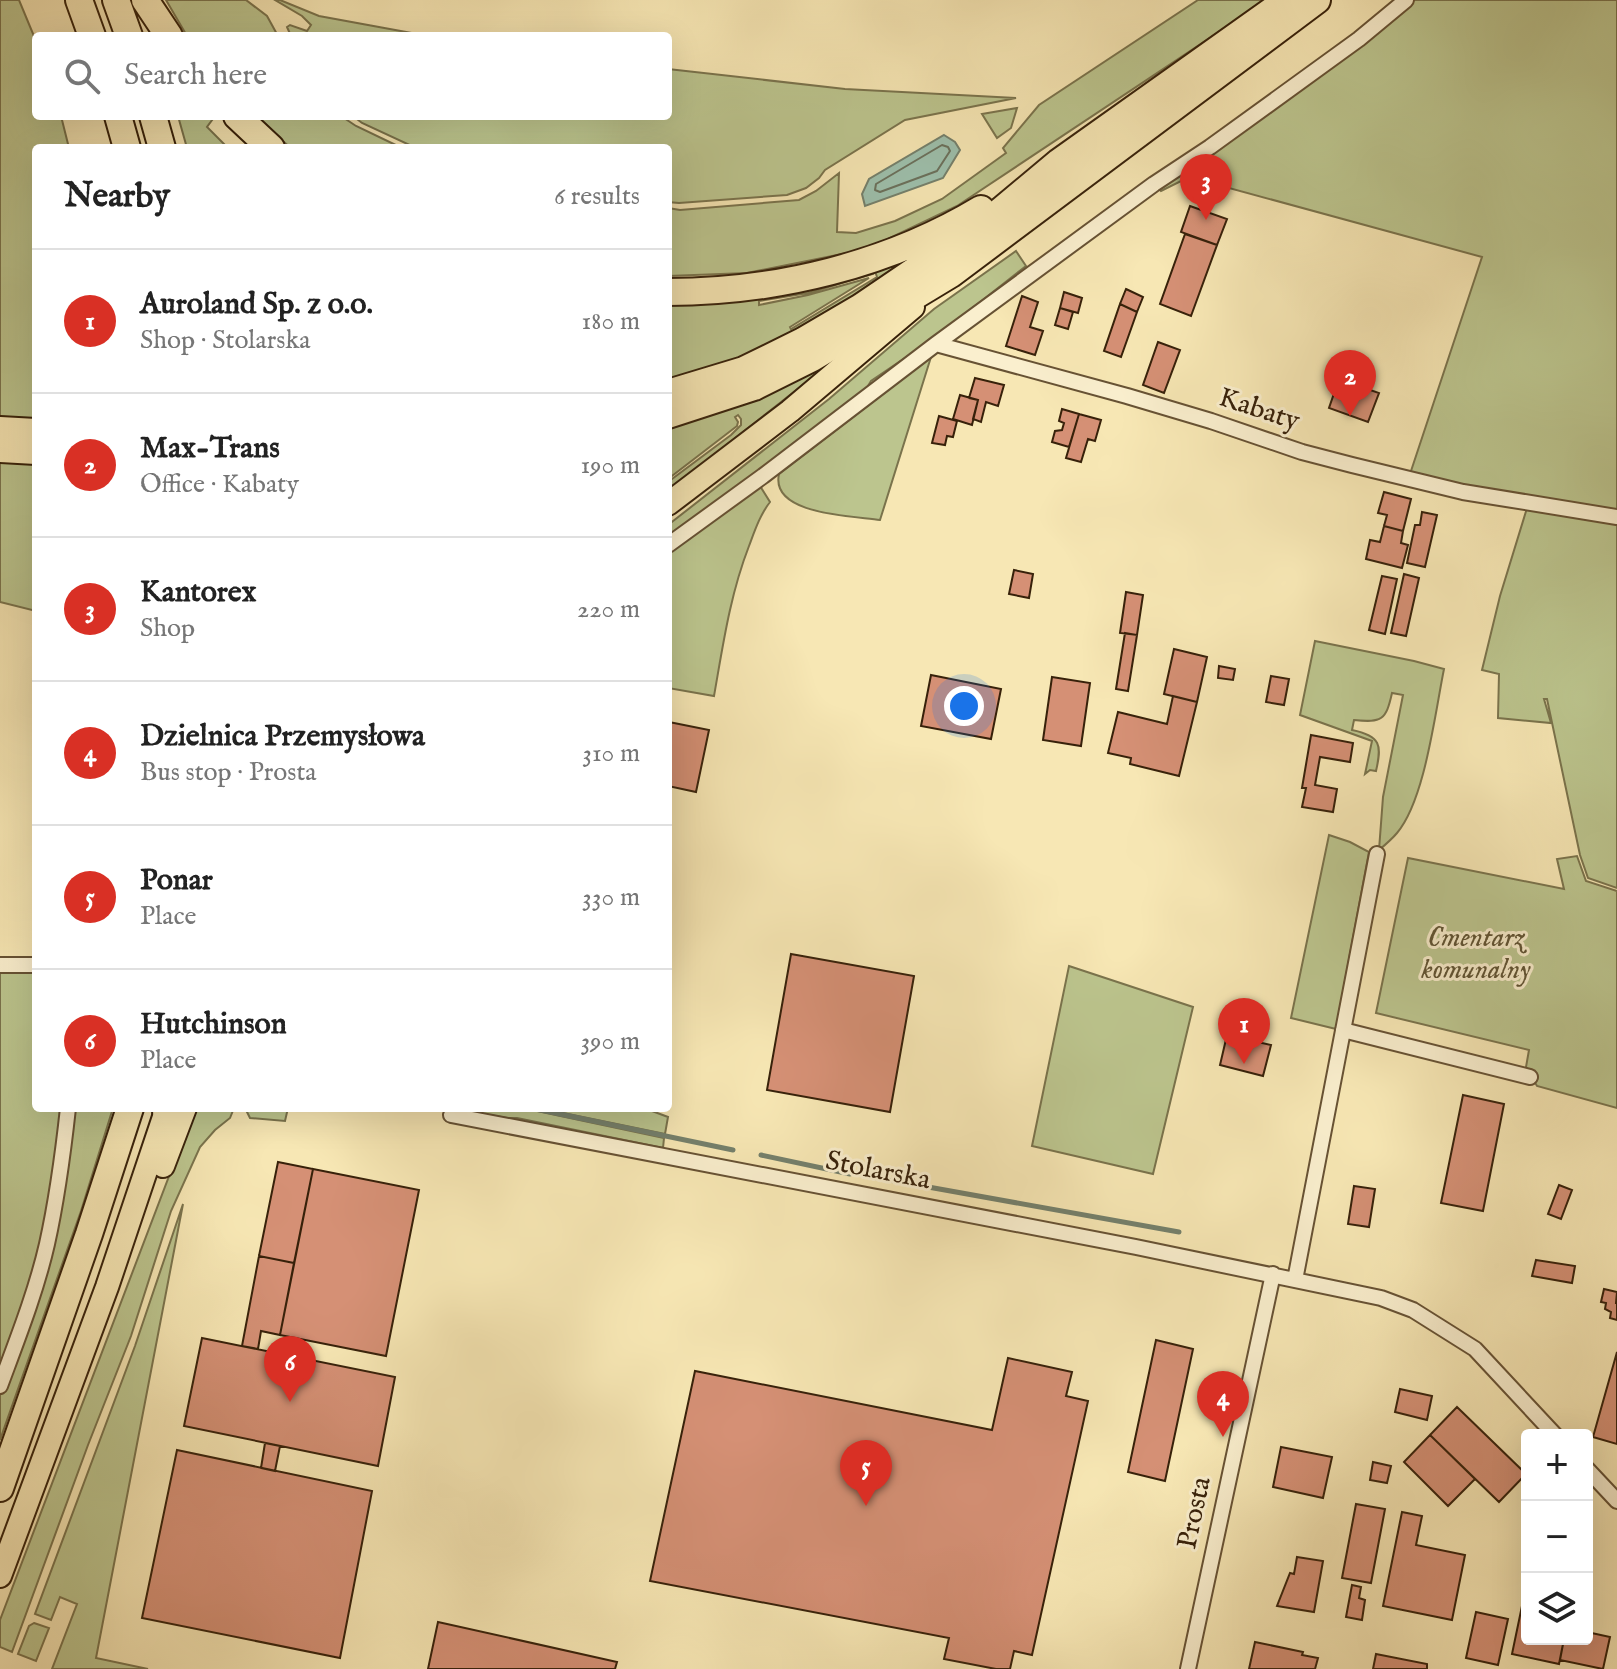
<!DOCTYPE html>
<html lang="en">
<head>
<meta charset="utf-8">
<style>
  :root { --surface:#fff; --page:#f6f6f6; --text:#222; --muted:#767676; --line:#e0e0e0; --accent:#d93025 }
  body { margin:0; font-family:"IM FELL English",serif; background:var(--page); color:var(--text) }
  .controls { position:absolute; right:24px; bottom:24px; display:grid; overflow:hidden; border-radius:8px; box-shadow:0 8px 32px #0002 }
  .controls button { width:72px; height:72px; display:grid; place-items:center; padding:0; border:0; border-bottom:2px solid var(--line); background:var(--surface); color:var(--text); font:40px sans-serif }
  .you { position:absolute; left:964px; top:706px; width:28px; height:28px; margin:-20px; border:6px solid #fff; border-radius:50%; background:#1a73e8; box-shadow:0 0 0 12px #1a73e833 }
  .badge { display:grid; place-items:center; width:52px; height:52px; border-radius:50%; background:var(--accent); color:#fff; font-size:26px; font-weight:700 }
  .pin { position:absolute; translate:-50% -66px; filter:drop-shadow(0 2px 4px #0008) }
  .pin::after { content:''; position:absolute; top:42px; width:28px; height:24px; background:inherit; clip-path:polygon(0 0,100% 0,50% 100%) }
  .list { margin:0; padding:0; list-style:none }
  h2 { display:flex; justify-content:space-between; align-items:center; height:104px; margin:0; padding:0 32px; font-size:34px }
  h2 small { font-size:26px; font-weight:400; color:var(--muted) }
  .list li { display:grid; grid-template-columns:52px 1fr auto; gap:24px; align-items:center; box-sizing:border-box; height:144px; padding:0 32px; border-top:2px solid var(--line) }
  .list b { display:block; font-size:30px; white-space:nowrap }
  .list p { margin:0; font-size:26px; white-space:nowrap; color:var(--muted) }
  .list em { font-size:26px; font-style:normal; color:var(--muted) }
  .icon { flex:none; width:44px; height:44px; fill:none; stroke:currentColor; stroke-width:2; stroke-linecap:round; stroke-linejoin:round }
  .map { position:relative; flex:none; width:1617px; height:1669px; overflow:hidden }
  .search { position:absolute; background:var(--surface); box-shadow:0 8px 32px #0002; left:32px; top:32px; width:640px; height:88px; display:flex; align-items:center; gap:20px; box-sizing:border-box; padding:0 28px; border-radius:8px; color:var(--muted); font-size:30px }
  .panel { position:absolute; background:var(--surface); box-shadow:0 8px 32px #0002; left:32px; top:144px; width:640px; height:968px; border-radius:8px }
  .map>svg:first-child { display:block }
  .green { fill:#bcc58e; stroke:#7a734c; stroke-width:2; fill-rule:evenodd }
  .water { fill:#9dc0ad; stroke:#74806c; stroke-width:2 }
  .lines { fill:none; stroke-linecap:round; stroke-linejoin:round }
  .shore { stroke:#6a705c; stroke-width:2 }
  .stream { stroke:#74806c; stroke-width:5 }
  .building { fill:#d59075; stroke:#37210a; stroke-width:2 }
  .minor-casing { stroke:#675234; stroke-width:18 }
  .trunk-casing { stroke:#37210a; stroke-width:26 }
  .motorway-casing { stroke:#37210a; stroke-width:30 }
  .minor { stroke:#faefce; stroke-width:14 }
  .trunk { stroke:#f7e7b4; stroke-width:22 }
  .motorway { stroke:#f7e7b4; stroke-width:26 }
  .labels { text-anchor:middle; dominant-baseline:central; stroke-width:6; stroke-linejoin:round; paint-order:stroke }
  .street-label { font-size:28px; fill:#37210a; stroke:#faefce }
  .park-label { font-size:28px; font-style:italic; fill:#5f5232; stroke:#faefce }
</style>
</head>
<body>
<div class="map">
<svg width="1617" height="1669" viewBox="0 0 1617 1669">
  <rect width="100%" height="100%" fill="#f7e7b4"/>
  <filter id="stains"><feTurbulence type="fractalNoise" baseFrequency=".0025" numOctaves="4"/><feColorMatrix values="0 0 0 0 .2 0 0 0 0 .09 0 0 0 0 .02 0 0 0 .5 -.17"/></filter>
  <radialGradient id="worn" r=".72"><stop offset=".6" stop-color="#630" stop-opacity="0"/><stop offset="1" stop-color="#630" stop-opacity=".3"/></radialGradient>
  <path class="green" d="M0 0H19L36 41V116H61L69 148H36V422L0 420Z
    M166 0H246L267 16 278 36H187Z
    M275 0H280L319 16 428 36H291L287 27 290 25 307 31 311 25 302 16Z
    M1198 0H1267L957 206 867 249 747 273 668 276V208L680 210 799 200 816 191 839 173 837 232 856 233 895 221 942 199 1006 153 1003 148 1039 105Z
    M1406 0H1617V514L1466 489 1412 475 1411 471 1482 257 1189 177 1161 191 1154 184Z
    M668 69 845 89 1016 98 905 120 825 170 819 178 806 188 787 195 679 203 668 202V148H416L362 123 353 116H668Z
    M1017 108 1011 128 997 138 982 114Z
    M178 116H215L207 127 228 148H187Z
    M253 116H341L356 126 402 148H291Z
    M935 241 873 288 768 348 668 385V300ZM875 271 877 277 791 329 790 327 869 278 808 295 759 305V301L808 293 873 274 872 272Z
    M1016 251 1026 266 933 339 871 381 859 401 668 539V525L829 399 934 309Z
    M931 357 880 520C853 516 770 515 779 474Z
    M821 367 823 369 668 491V482L731 435 741 425V419L738 415 735 417 738 422 737 426 668 479V427C722 414 772 392 821 367Z
    M0 461 36 462V611L0 602Z
    M760 486 770 502C760 515 755 530 749 546 730 595 723 645 714 696L668 688V553Z
    M1527 508 1617 519V888L1588 878 1580 855 1547 699H1544L1551 723 1498 718 1499 674 1482 670 1500 596Z
    M1315 641 1414 661 1444 669C1435 713 1425 800 1397 833 1392 839 1385 845 1379 850L1383 797 1403 695 1392 693C1386 720 1382 723 1354 720L1352 730C1381 736 1382 745 1376 771L1370 770 1365 774 1372 741 1300 715Z
    M1329 835 1350 842 1369 852 1336 1029 1291 1018Z
    M1577 856 1586 881 1617 891V1108L1537 1086 1526 1067 1529 1050 1376 1013 1408 858 1564 889 1557 859Z
    M0 965H36V1108H113L81 1211 0 1440Z
    M1069 966 1193 1007 1153 1174 1032 1146Z
    M195 1108H234L230 1118 215 1130 200 1147 171 1211 131 1336 88 1445 12 1652 0 1647V1620Z
    M245 1108H288L285 1121 250 1118Z
    M450 1108H523L664 1138 663 1148 517 1118H507Z
    M539 1108H644L668 1117 665 1134Z
    M183 1204 96 1658 148 1669H52L77 1604 60 1597 51 1620 35 1614 135 1346Z
    M34 1623 49 1628 36 1661 18 1654 29 1626Z"/>
  <path class="water" d="M944 135 955 142 960 150 943 178 865 206 862 194 869 179Z"/>
  <g class="lines">
    <path class="shore" d="M942 145 948 147 950 151 937 171 880 192 875 190 876 184Z"/>
    <path class="stream" d="M531 1108 733 1150
      M761 1155 850 1174
      M867 1176 1179 1232"/>
  </g>
  <path class="building" d="M1190 206 1227 219 1217 245 1181 232Z
    M1185 234 1217 245 1191 316 1160 304Z
    M1126 289 1143 297 1137 312 1120 304Z
    M1064 292 1082 298 1078 313 1060 308Z
    M1022 296 1038 302 1030 327 1043 331 1035 355 1006 346Z
    M1120 304 1137 312 1121 357 1104 351Z
    M1060 308 1073 312 1068 329 1055 325Z
    M1158 342 1180 350 1164 393 1143 385Z
    M975 378 1004 385 998 406 986 402 981 422 973 419 978 400 969 398Z
    M1339 379 1379 393 1368 422 1329 408Z
    M960 395 978 400 972 425 953 419Z
    M1062 409 1079 414 1069 447 1052 442 1055 431 1062 430 1064 423 1059 421Z
    M1079 414 1101 420 1095 441 1088 439 1081 462 1066 458Z
    M939 416 957 421 953 437 947 436 945 445 932 443Z
    M1384 492 1411 499 1403 531 1384 526 1387 515 1378 513Z
    M1422 512 1437 515 1425 567 1407 563 1415 525H1420Z
    M1384 526 1403 531 1401 543 1408 545 1402 568 1366 559 1370 540 1380 542Z
    M1014 570 1033 574 1029 598 1009 594Z
    M1404 574 1419 578 1406 636 1391 633Z
    M1382 576 1397 579 1385 634 1369 630Z
    M1126 592 1143 595 1137 635 1120 633Z
    M1125 633 1137 635 1128 691 1116 689Z
    M1174 649 1207 657 1197 702 1164 694Z
    M1219 666 1235 669 1233 680 1218 678Z
    M931 675 1001 689 991 739 921 726Z
    M1271 676 1289 679 1284 705 1266 702Z
    M1052 677 1090 683 1081 746 1043 740Z
    M1173 696 1197 702 1179 776 1130 764 1131 758 1108 753 1118 712 1167 724Z
    M669 722 709 730 696 792 668 786Z
    M1311 735 1353 743 1350 762 1320 757 1315 785 1337 789 1333 812 1302 807 1306 788H1302Z
    M791 954 914 976 890 1112 767 1090Z
    M1227 1035 1271 1045 1263 1076 1220 1065Z
    M1463 1095 1504 1104 1483 1211 1441 1203Z
    M278 1162 313 1169 294 1263 259 1256Z
    M313 1169 419 1190 386 1356 280 1335Z
    M1559 1185 1572 1190 1561 1219 1548 1214Z
    M1354 1186 1375 1189 1369 1227 1348 1224Z
    M259 1256 294 1263 280 1335 261 1331 258 1349 242 1346Z
    M1536 1260 1575 1266 1572 1283 1532 1276Z
    M1604 1289 1617 1292 1616 1303H1617V1320L1610 1318 1611 1312 1605 1309 1606 1303 1601 1302Z
    M288 1337 303 1340 299 1358 285 1355Z
    M202 1338 395 1377 378 1466 184 1426Z
    M1156 1340 1193 1349 1165 1481 1128 1472Z
    M1617 1352V1444L1593 1437Z
    M1008 1358 1072 1372 1066 1396 1088 1401 1032 1655 1014 1651 1010 1669H996L944 1659 949 1638 650 1581 695 1371 992 1430Z
    M1400 1389 1432 1396 1427 1420 1395 1412Z
    M1457 1407 1526 1474 1499 1502 1430 1435Z
    M1430 1435 1475 1479 1448 1506 1404 1462Z
    M265 1443 280 1446 275 1471 261 1468Z
    M1281 1447 1332 1457 1323 1498 1273 1487Z
    M177 1450 372 1491 340 1658 142 1618Z
    M1373 1462 1391 1466 1387 1483 1370 1480Z
    M1356 1504 1385 1509 1371 1583 1342 1578Z
    M1402 1512 1422 1516 1416 1545 1465 1555 1452 1620 1383 1606Z
    M1297 1557 1323 1561 1314 1612 1277 1606 1290 1573 1294 1574Z
    M1352 1585 1361 1587 1359 1598 1365 1600 1362 1620 1346 1617Z
    M1522 1606 1527 1607V1639H1564L1559 1664 1512 1654Z
    M1476 1612 1508 1619 1498 1665 1466 1658Z
    M438 1622 617 1662 615 1669H428Z
    M1587 1632 1610 1637 1603 1669 1560 1660 1564 1639H1587Z
    M1255 1642 1303 1652 1302 1655 1318 1658 1315 1669H1249Z
    M1376 1654 1427 1664V1669H1373Z"/>
  <g class="lines">
    <g class="minor-casing">
      <path id="minor" d="M936 344 1127 396 1211 421 1302 452 1352 465 1463 492 1617 517
        M668 545 763 476 936 344 1154 184 1210 147 1359 39 1406 0
        M0 965H36
        M1343 1030 1530 1077
        M451 1115 1136 1247 1381 1298 1413 1310 1475 1349 1555 1435
        M1295 1280 1377 854
        M0 1386C17 1340 36 1292 47 1244 57 1199 63 1154 68 1108
        M1587 1469 1617 1501
        M1188 1669 1273 1274"/>
    </g>
    <g class="trunk-casing">
      <path id="trunk" d="M668 504 790 411 913 307
        M163 1166 185 1108
        M0 1576 107 1287 166 1111"/>
    </g>
    <g class="motorway-casing">
      <path id="motorway" d="M79 0 92 36
        M116 0 129 36
        M145 0 169 36
        M118 116 127 148
        M153 116 162 148
        M237 116 271 148
        M668 292C776 292 888 265 981 209
        M668 393 744 370 803 341 861 307 992 218 1059 162 1287 0
        M668 415 754 387 812 358 951 274 1317 0
        M0 430 36 432
        M0 449 36 451
        M166 1111 167 1108
        M0 1488 89 1234 130 1108"/>
    </g>
    <use href="#minor" class="minor"/>
    <use href="#trunk" class="trunk"/>
    <use href="#motorway" class="motorway"/>
  </g>
  <g class="labels">
    <g class="street-label">
      <text transform="translate(1259 410) rotate(18)">Kabaty</text>
      <text transform="translate(878 1171) rotate(11)">Stolarska</text>
      <text transform="translate(1195 1513) rotate(-78)">Prosta</text>
    </g>
    <g class="park-label">
      <text x="1476" y="938">Cmentarz<tspan x="1476" dy="32">komunalny</tspan></text>
    </g>
  </g>
  <rect width="100%" height="100%" filter="url(#stains)"/>
  <rect width="100%" height="100%" fill="url(#worn)"/>
</svg>
<div class="controls">
<button>+</button>
<button>−</button>
<button><svg class="icon" aria-label="layers" viewBox="0 0 24 24"><path d="M12 4l9 5-9 5-9-5zM3 14l9 5 9-5"/></svg></button>
</div>
<div class="you"></div>
<div class="pin badge" style="left:1244px;top:1064px">1</div>
<div class="pin badge" style="left:1350px;top:416px">2</div>
<div class="pin badge" style="left:1206px;top:220px">3</div>
<div class="pin badge" style="left:1223px;top:1437px">4</div>
<div class="pin badge" style="left:866px;top:1506px">5</div>
<div class="pin badge" style="left:290px;top:1402px">6</div>
<div class="search"><svg class="icon" aria-label="search" viewBox="0 0 24 24"><circle cx="10" cy="10" r="6"/><path d="M15 15l6 6"/></svg>Search here</div>
<section class="panel">
<h2>Nearby<small>6 results</small></h2>
<ul class="list">
<li><span class="badge">1</span><div><b>Auroland Sp. z o.o.</b><p>Shop · Stolarska</p></div><em>180 m</em></li>
<li><span class="badge">2</span><div><b>Max-Trans</b><p>Office · Kabaty</p></div><em>190 m</em></li>
<li><span class="badge">3</span><div><b>Kantorex</b><p>Shop</p></div><em>220 m</em></li>
<li><span class="badge">4</span><div><b>Dzielnica Przemysłowa</b><p>Bus stop · Prosta</p></div><em>310 m</em></li>
<li><span class="badge">5</span><div><b>Ponar</b><p>Place</p></div><em>330 m</em></li>
<li><span class="badge">6</span><div><b>Hutchinson</b><p>Place</p></div><em>390 m</em></li>
</ul>
</section>
</div>
</body>
</html>
